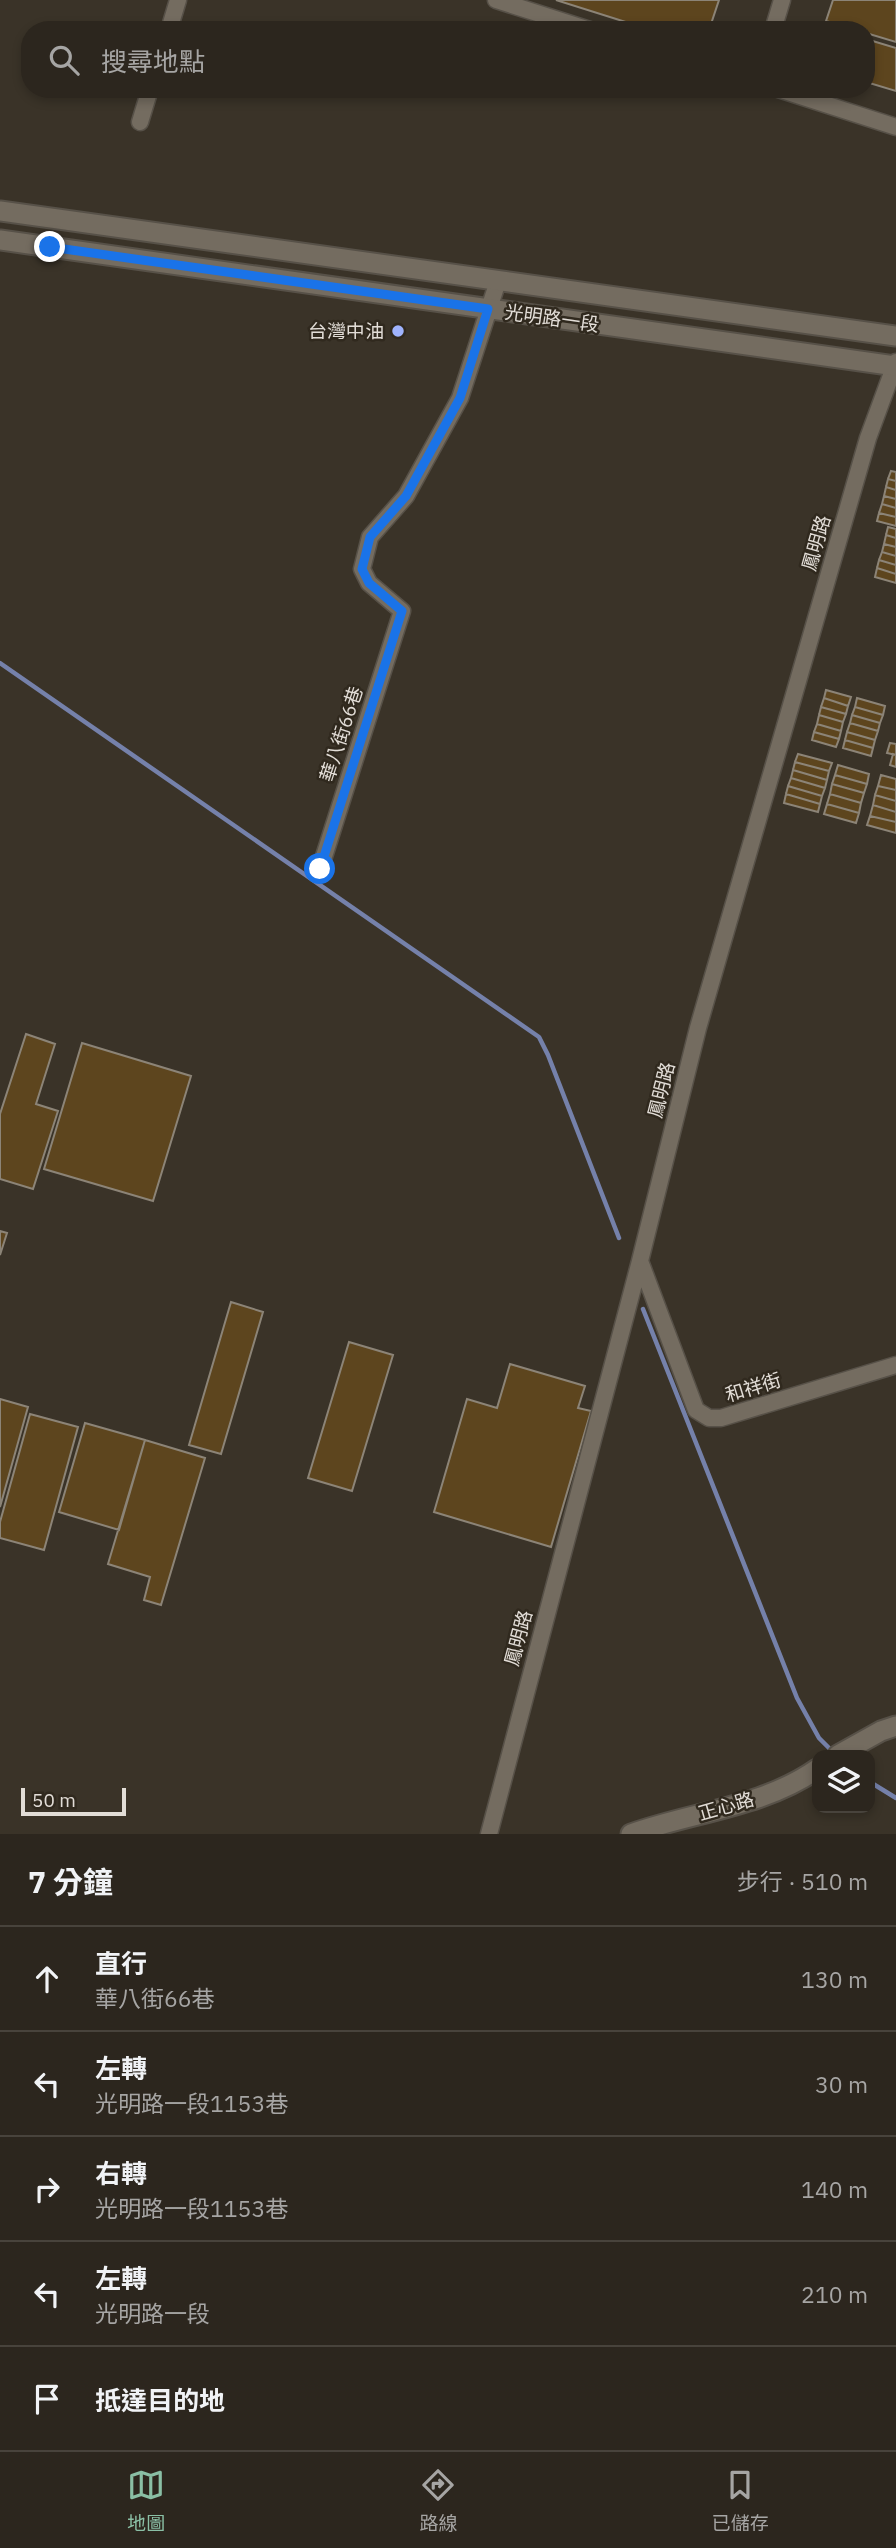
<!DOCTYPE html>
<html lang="zh-TW">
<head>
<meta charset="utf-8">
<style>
  :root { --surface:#2c261e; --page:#38322b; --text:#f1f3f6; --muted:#a6a5a4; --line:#48433c; --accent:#8abfa5 }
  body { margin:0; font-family:"IBM Plex Sans","Noto Sans TC",sans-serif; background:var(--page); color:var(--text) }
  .controls { position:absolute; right:21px; bottom:21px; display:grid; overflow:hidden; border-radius:14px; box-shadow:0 4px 10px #0003 }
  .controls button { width:63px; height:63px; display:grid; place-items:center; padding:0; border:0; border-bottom:2px solid var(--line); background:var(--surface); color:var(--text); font:35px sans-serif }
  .scale { position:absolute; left:21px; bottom:18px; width:105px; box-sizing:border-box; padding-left:7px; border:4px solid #e2ddd7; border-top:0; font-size:19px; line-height:24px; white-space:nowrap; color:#e2ddd7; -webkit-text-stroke:5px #30291e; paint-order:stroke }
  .stop { position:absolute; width:21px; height:21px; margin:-16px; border:5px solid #1a73e8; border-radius:50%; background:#fff }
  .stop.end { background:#1a73e8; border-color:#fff; box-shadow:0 2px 7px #0008 }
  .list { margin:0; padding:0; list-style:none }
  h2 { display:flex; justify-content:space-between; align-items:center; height:91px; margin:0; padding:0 28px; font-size:30px }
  h2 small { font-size:23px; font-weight:400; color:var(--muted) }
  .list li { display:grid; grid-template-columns:46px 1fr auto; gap:21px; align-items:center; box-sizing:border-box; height:105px; padding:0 28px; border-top:2px solid var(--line) }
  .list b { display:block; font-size:26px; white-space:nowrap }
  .list p { margin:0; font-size:23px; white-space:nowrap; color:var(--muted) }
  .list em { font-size:23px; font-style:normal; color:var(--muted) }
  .icon { flex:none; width:38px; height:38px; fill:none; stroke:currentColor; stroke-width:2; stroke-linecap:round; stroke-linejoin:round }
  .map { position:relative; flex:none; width:896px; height:1834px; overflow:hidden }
  .search { position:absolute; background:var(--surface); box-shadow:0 4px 10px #0003; left:21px; right:21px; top:21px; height:77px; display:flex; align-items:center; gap:18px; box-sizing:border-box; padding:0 24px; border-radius:28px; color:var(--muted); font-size:26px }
  .sheet { height:616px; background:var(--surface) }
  nav { display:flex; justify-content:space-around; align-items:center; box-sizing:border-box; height:98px; border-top:2px solid var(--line); background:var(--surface); font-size:19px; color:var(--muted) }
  nav a { display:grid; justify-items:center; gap:4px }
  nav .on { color:var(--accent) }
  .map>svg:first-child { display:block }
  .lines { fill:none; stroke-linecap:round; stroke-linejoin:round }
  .stream { stroke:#7581aa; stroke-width:4.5 }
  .building { fill:#5d451e; stroke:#8c8477; stroke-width:2 }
  .minor-casing { stroke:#575148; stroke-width:19 }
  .tertiary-casing { stroke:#575148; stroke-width:23 }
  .minor { stroke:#746c60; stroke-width:16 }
  .tertiary { stroke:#746c60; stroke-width:19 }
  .route { stroke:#1a73e8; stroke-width:9 }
  .poi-dot { fill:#9fb3fd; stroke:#30291e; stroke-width:2.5 }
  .labels { text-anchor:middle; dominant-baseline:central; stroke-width:5; stroke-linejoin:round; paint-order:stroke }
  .street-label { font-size:19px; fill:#e2ddd7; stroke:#30291e }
  .poi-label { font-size:19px; fill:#e2ddd7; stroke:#30291e; text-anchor:end }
</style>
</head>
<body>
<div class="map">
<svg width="896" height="1834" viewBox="0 0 896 1834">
  <rect width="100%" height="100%" fill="#3a3328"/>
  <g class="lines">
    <path class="stream" d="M0 663 539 1037 548 1055 619 1238
      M643 1309 797 1698 819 1738 834 1753
      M870 1782 896 1798"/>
  </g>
  <path class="building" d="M556 0H719L709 30H651Z
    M833 0H896V42L866 33V30H857L826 21Z
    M866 39 896 48V91L866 82Z
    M891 471 896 472V481L888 479Z
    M888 479 896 481V490L886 487Z
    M886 487 896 490V499L884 496Z
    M884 496 896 499V508L882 504Z
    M882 504 896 508V517L879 513Z
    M879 513 896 517V526L877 521Z
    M888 527 896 529V538L886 535Z
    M886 535 896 538V547L884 544Z
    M884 544 896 547V556L882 552Z
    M882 552 896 556V565L879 560Z
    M879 560 896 565V574L877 568Z
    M877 568 896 574V583L875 577Z
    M826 690 851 697 848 706 824 698Z
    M824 698 848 706 846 714 821 707Z
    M857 698 885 706 883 715 855 707Z
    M821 707 846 714 843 722 819 715Z
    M855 707 883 715 880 723 852 715Z
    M819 715 843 722 841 731 817 724Z
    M852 715 880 723 878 731 850 723Z
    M850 723 878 731 875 740 847 732Z
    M817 724 841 731 839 739 814 732Z
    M814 732 839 739 836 747 812 740Z
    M847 732 875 740 873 748 845 740Z
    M845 740 873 748 871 756 843 748Z
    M890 743 896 744V755L887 753Z
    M798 754 832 763 829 771 795 762Z
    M893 754 896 755V767L890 765Z
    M795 762 829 771 827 780 793 770Z
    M838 765 869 774 867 784 835 775Z
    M793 770 827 780 825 788 791 778Z
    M835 775 867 784 864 793 832 784Z
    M881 775 896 779V790L878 786Z
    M791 778 825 788 822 796 788 786Z
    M832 784 864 793 861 803 830 794Z
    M788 786 822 796 820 804 786 794Z
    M878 786 896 790V801L875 795Z
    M786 794 820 804 818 812 784 803Z
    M830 794 861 803 859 813 827 804Z
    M875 795 896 801V812L873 805Z
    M827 804 859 813 856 823 824 814Z
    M873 805 896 812V822L870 816Z
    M870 816 896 822V833L867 825Z
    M26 1034 55 1044 36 1104 58 1111 33 1189 0 1179V1114Z
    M82 1043 191 1076 153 1201 44 1169Z
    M0 1231 7 1233 0 1255Z
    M231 1302 263 1312 221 1454 189 1445Z
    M349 1342 393 1355 352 1491 308 1478Z
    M510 1364 585 1386 578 1408 591 1411 551 1547 434 1512 467 1399 497 1408Z
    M0 1399 28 1407 0 1507Z
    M30 1414 78 1427 44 1550 0 1538V1522Z
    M85 1423 145 1440 119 1530 59 1512Z
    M145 1440 205 1458 161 1605 144 1600 150 1577 108 1564Z"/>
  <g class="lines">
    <g class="minor-casing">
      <path id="minor" d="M496 0 590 30
        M169 30 178 0
        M773 30 782 0
        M778 89 896 127
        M140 122 150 89
        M320 869 402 611 369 583 362 569 370 537 406 496 460 398 498 281
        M640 1261 696 1410 709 1418H721L896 1365
        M489 1834 640 1261 698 1028 868 438 896 362"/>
    </g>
    <g class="tertiary-casing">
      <path id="tertiary" d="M0 211 896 336
        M0 240 896 366
        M838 1755 881 1731 896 1726
        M631 1834C692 1812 763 1807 817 1769"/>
    </g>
    <use href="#minor" class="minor"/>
    <use href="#tertiary" class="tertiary"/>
  </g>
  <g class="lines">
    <path class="route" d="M50 247 488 309 460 398 406 496 370 537 362 569 369 583 402 611 320 869"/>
  </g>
  <circle class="poi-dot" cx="398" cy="331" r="7"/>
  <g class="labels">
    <g class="street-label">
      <text transform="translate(552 318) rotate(8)">光明路一段</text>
      <text transform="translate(816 543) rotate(-74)">鳳明路</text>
      <text transform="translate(341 734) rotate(-72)">華八街66巷</text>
      <text transform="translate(661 1090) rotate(-76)">鳳明路</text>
      <text transform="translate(753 1387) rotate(-17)">和祥街</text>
      <text transform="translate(518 1638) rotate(-75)">鳳明路</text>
      <text transform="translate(726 1806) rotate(-16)">正心路</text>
    </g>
    <g class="poi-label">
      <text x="384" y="331">台灣中油</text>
    </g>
  </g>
</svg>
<div class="controls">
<button><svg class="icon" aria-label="layers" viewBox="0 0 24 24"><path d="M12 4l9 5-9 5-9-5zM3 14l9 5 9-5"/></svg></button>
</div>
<div class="scale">50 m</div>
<div class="stop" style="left:320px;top:869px"></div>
<div class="stop end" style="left:50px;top:247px"></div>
<div class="search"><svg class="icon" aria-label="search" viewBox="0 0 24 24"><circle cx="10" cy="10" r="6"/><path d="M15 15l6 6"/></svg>搜尋地點</div>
</div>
<section class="sheet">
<h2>7 分鐘<small>步行 · 510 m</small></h2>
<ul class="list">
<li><svg class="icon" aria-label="ahead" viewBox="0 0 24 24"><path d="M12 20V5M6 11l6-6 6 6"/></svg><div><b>直行</b><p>華八街66巷</p></div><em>130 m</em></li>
<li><svg class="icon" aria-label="left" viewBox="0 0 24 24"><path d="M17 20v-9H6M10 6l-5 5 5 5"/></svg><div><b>左轉</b><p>光明路一段1153巷</p></div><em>30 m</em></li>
<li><svg class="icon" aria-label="right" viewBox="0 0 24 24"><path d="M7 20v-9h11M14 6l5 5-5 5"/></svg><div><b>右轉</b><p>光明路一段1153巷</p></div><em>140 m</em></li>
<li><svg class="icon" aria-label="left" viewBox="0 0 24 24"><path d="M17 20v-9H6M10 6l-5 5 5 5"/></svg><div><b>左轉</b><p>光明路一段</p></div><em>210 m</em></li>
<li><svg class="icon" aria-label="arrive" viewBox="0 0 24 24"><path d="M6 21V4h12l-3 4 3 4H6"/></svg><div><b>抵達目的地</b></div></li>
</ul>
</section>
<nav>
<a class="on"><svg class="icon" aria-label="map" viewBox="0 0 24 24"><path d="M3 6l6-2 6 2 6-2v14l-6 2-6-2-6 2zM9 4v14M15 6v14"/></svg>地圖</a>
<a><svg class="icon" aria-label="directions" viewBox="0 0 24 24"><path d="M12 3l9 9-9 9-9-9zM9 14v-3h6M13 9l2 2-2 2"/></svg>路線</a>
<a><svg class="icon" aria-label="saved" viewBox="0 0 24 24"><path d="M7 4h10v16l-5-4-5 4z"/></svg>已儲存</a>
</nav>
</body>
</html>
